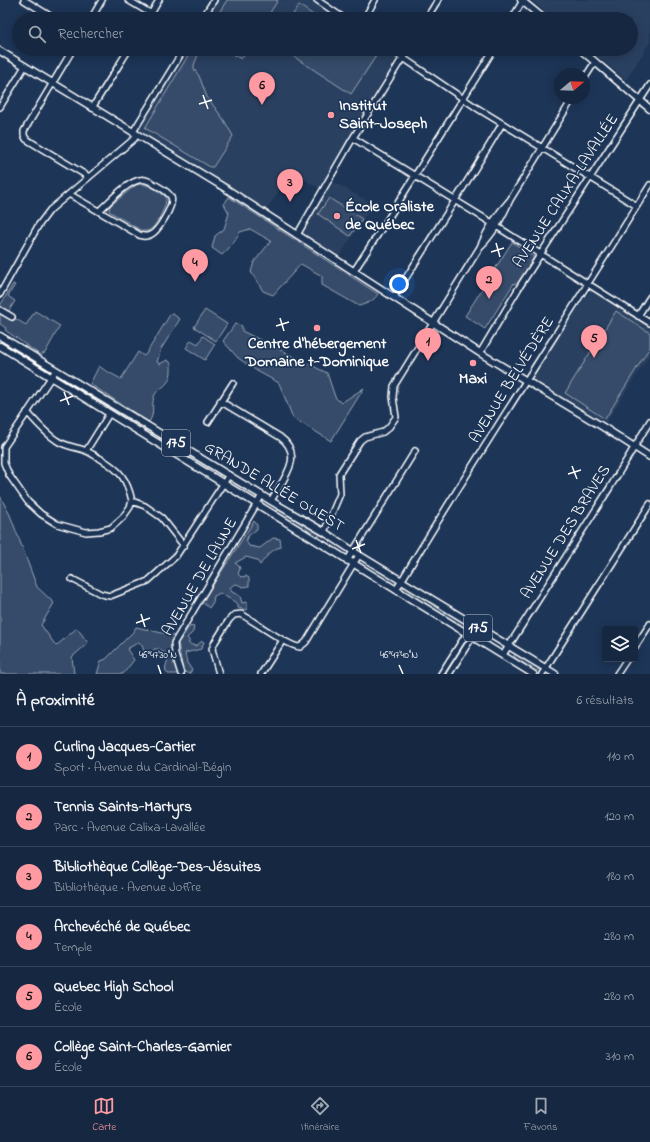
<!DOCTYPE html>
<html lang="fr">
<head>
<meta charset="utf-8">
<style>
  :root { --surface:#162841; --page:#23344c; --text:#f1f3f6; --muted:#9ea6b1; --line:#35445a; --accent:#ff9aa2 }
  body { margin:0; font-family:"Indie Flower",sans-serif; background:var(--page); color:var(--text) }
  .controls { position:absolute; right:12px; bottom:12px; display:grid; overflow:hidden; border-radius:4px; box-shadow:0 2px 10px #0003 }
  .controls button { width:36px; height:36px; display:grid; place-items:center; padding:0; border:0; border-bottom:1px solid var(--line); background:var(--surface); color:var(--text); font:20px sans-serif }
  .compass { position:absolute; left:554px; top:68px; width:36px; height:36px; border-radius:50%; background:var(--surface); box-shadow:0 2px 10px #0003; rotate:71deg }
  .you { position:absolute; left:399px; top:284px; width:14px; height:14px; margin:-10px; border:3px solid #fff; border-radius:50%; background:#1a73e8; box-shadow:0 0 0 6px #1a73e833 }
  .badge { display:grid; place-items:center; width:26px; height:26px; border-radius:50%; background:var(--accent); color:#111; font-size:13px; font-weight:700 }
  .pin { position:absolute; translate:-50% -33px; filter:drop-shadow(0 1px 2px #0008) }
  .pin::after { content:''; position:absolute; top:21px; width:14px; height:12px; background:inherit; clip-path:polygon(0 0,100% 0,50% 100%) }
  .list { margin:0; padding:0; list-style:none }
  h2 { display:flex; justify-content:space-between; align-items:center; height:52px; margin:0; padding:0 16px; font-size:17px }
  h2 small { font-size:13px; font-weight:400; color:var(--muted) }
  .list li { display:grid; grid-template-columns:26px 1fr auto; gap:12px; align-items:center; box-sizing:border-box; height:60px; padding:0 16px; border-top:1px solid var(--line) }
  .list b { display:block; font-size:15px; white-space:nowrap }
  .list p { margin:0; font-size:13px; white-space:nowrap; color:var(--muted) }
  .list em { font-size:13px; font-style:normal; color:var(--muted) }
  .icon { flex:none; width:22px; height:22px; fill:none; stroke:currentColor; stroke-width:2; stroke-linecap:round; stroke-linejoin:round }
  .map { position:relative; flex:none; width:650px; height:674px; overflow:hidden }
  .search { position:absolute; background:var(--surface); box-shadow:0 2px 10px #0003; left:12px; right:12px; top:12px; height:44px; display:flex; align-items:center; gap:10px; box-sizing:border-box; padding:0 14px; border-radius:22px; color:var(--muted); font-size:15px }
  .sheet { height:412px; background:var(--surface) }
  nav { display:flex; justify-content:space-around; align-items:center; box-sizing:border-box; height:56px; border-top:1px solid var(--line); background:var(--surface); font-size:11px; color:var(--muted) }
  nav a { display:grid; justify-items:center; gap:2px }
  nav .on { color:var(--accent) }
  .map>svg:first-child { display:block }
  .built { fill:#2a4161 }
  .green { fill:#364b69; stroke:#9aa5b4 }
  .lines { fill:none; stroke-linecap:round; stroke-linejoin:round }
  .minor-casing { stroke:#fff; stroke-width:8 }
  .major-casing { stroke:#fff; stroke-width:9 }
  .minor { stroke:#1d3557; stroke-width:5 }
  .major { stroke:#1d3557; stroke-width:6 }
  .ticks { fill:none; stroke:#fff; stroke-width:1.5 }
  .poi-dot { fill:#ff9aa2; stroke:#1d3557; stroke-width:1.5 }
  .labels { text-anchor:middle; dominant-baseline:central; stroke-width:3.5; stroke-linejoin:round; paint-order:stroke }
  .shield { fill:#1d3557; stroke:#bbc2cd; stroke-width:1 }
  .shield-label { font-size:15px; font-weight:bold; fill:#fff }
  .poi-label { font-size:16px; font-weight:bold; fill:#fff; stroke:#1d3557; text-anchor:start }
  .street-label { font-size:16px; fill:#fff; stroke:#1d3557 }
  .ticks-label { font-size:10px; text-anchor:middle; fill:#fff; stroke:#1d3557; stroke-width:3.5; stroke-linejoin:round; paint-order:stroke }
</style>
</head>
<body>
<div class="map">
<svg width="650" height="674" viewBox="0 0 650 674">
  <rect width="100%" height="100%" fill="#1d3557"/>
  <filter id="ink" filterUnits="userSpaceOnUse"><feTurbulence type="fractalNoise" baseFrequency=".025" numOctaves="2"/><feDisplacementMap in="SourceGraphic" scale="8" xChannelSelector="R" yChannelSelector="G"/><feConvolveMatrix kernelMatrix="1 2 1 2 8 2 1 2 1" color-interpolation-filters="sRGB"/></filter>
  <g filter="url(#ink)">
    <path class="built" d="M214 0H318L346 19H202Z
      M531 0H650V42L626 80 589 49H631V19H554Z
      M184 49H390L403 58 323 191 292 172 264 213 133 132Z
      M334 182 373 204 337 260 297 235Z
      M591 290 650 324V354L603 427 526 380 537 363Z"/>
    <path class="green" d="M227 0H278L266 19H215Z
      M299 5 319 19H290Z
      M192 49H195L199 52 194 65V69L199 76 207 97 224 120 233 136 213 167H210L145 128Z
      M225 49H248L241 59Z
      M282 49H365L376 56 351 94Z
      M141 184C151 185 158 191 166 197 167 205 158 223 151 229 149 231 145 231 142 231L109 211 110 206 136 185Z
      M229 197 378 294C374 301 366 304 359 306L322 285V276L301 264 273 295 263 291 251 272 254 262 271 241 250 229 240 232 232 245 222 255 212 248 215 236 224 229 229 213 224 204Z
      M329 198 362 219 350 236 318 214Z
      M512 242 534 257 517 285 514 283 485 329 465 316Z
      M13 284 15 285 8 296 15 301 7 314 26 325 35 311 60 326 45 353 40 355 5 330 6 328 0 324V306Z
      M205 310 227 324 216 341 194 327Z
      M616 311 650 333V347L605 419 565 393Z
      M171 313 180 319 161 349 157 362 160 364 167 360 171 363C171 370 172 378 166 384 162 389 156 390 154 397 151 406 155 414 149 422L90 384 99 366C106 372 113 374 121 379L138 352 144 356 146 354Z
      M235 324 242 326V331L327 373 335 397 341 403 364 388 331 441 293 418 279 383 257 371 238 358 223 341Z
      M203 336 215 344 205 360 186 348 191 340 198 344Z
      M3 342 38 360 50 369V370L47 371 2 343Z
      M59 377 82 391 97 398 154 433V435L152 436Z
      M161 437 220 473V475L217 476 160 441 159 439Z
      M0 496 10 515 37 587 54 603 41 625 56 646 77 628 88 643 72 657 74 674H0Z
      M278 508 319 533 320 536 317 537 277 513 276 510Z
      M254 521 257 525V529L248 536 246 541 249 546 260 548 273 538 280 539 281 547C273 548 265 558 260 565L257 560 246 557 235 563 239 566 240 569 238 574 241 577 246 576 249 578V586L243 587 237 584 233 585 230 588 232 592 240 596 242 603 247 602V610L238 608V604L220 593 214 596 213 602 209 608 202 602Z
      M405 586 468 624 467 627H464L404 591 403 588Z
      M194 626 193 632 187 638 189 640V644L196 646 202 641 204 642 201 649 185 653 187 663 192 670 189 674 183 671 178 643 189 627Z
      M136 627 175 636 172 645 179 674H168C163 669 167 663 169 657L160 649H154L147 657C143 652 144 646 139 642L127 649 134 660 123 674H97L101 661 106 659 133 632Z
      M516 653 539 667 538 670 536 671 515 658 514 655Z"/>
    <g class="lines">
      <g class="minor-casing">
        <path id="minor" d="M24 0 55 19
          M128 0 160 19
          M317 0 345 19
          M91 19 102 0
          M148 19 159 0
          M202 19 214 0
          M364 19 375 0
          M426 19 438 0
          M512 19 522 2
          M73 49 24 131V135L26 139 89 177
          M390 49 477 108 637 206
          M584 79 595 62
          M0 107 25 66
          M92 108 129 49
          M133 132 184 49
          M353 138 492 223
          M69 194 136 233C140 236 145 237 150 235 158 232 175 204 171 197 168 191 159 187 154 184 148 180 143 178 136 181 124 185 109 202 99 211
          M496 226 650 323
          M297 235 353 138 408 49
          M482 245C494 233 503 216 510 200L573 98
          M354 271 386 222 494 49
          M0 294 38 226 50 210 134 139 137 135
          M394 297C430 239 468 182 502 124
          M0 310 12 317
          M638 316 650 297
          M480 353 520 286 650 85
          M56 370 4 447V463L9 475 28 502 41 514 57 524 86 532 99 531 111 528 123 517 130 507 132 501
          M220 401 280 437C306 456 282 480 271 501
          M27 412C36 422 45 433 56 440 64 446 75 447 84 450 90 452 95 456 101 459 120 470 127 479 132 501
          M208 422 233 383
          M86 451 109 414
          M132 501 145 506 162 518 184 546
          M324 532 340 494 339 474 360 441 365 437 383 432 389 427 396 417 393 397 394 386 480 247C487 230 497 214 510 200
          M347 561 415 451
          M72 579 101 594 110 596 148 581 176 556 229 475
          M396 590C478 453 566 320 650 185
          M635 647 650 624
          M503 655 609 489 650 421
          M181 674 175 655 174 643 262 495
          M219 674 212 649 215 642 229 620 234 615 241 614C252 620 289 647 300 647L306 642 359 555
          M261 674 283 640
          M441 674 467 633 476 627
          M449 674 473 636 476 627
          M542 674 650 504
          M617 674 627 659"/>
      </g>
      <g class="major-casing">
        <path id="major" d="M521 0 544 19
          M580 49 650 109
          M0 51 225 188 480 353 603 427 650 457
          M0 336 271 501 324 532 359 555 555 674
          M0 346 533 674"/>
      </g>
      <use href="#minor" class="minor"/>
      <use href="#major" class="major"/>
    </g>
  </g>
  <path class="ticks" d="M203 95 208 109M199 104 212 100M496 243 500 257M491 252 504 248M280 318 284 331M276 326 289 322M64 392 69 405M60 401 73 396M572 466 577 479M568 474 581 470M356 540 361 553M352 549 365 544M141 614 145 627M136 623 150 618M158 665 161 674M399 665 403 674"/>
  <g class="poi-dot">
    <circle cx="331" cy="115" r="4"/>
    <circle cx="337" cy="216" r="4"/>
    <circle cx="317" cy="328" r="4"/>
    <circle cx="473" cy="363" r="4"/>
  </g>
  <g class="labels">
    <g class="shield">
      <rect x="162" y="430" width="28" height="26" rx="3"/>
      <rect x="464" y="615" width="28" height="26" rx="3"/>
    </g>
    <g class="shield-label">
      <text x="176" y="443">175</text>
      <text x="478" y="628">175</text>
    </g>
    <g class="poi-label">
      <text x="339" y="106">Institut<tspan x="339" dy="18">Saint-Joseph</tspan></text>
      <text x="345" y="207">École Oraliste<tspan x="345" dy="18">de Québec</tspan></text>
      <text x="317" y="344" text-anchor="middle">Centre d'hébergement<tspan x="317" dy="18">Domaine t-Dominique</tspan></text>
      <text x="473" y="379" text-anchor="middle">Maxi</text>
    </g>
    <g class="street-label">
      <text transform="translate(566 191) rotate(-57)">AVENUE CALIXA-LAVALLÉE</text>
      <text transform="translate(512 380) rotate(-58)">AVENUE BELVÉDÈRE</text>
      <text transform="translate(274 487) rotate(31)">GRANDE ALLÉE OUEST</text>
      <text transform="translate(566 532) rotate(-58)">AVENUE DES BRAVES</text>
      <text transform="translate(200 577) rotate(-60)">AVENUE DE LAUNE</text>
    </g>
  </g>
  <g class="ticks-label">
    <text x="158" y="658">46°47'30"N</text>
    <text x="399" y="658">46°47'40"N</text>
  </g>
</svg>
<div class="controls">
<button><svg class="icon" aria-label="layers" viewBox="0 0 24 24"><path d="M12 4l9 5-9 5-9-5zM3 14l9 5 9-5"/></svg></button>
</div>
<svg class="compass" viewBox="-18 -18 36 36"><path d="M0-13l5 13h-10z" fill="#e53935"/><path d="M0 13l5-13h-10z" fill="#9ea6b1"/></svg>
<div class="you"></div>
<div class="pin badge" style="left:428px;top:361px">1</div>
<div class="pin badge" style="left:489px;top:299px">2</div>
<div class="pin badge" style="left:290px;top:202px">3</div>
<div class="pin badge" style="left:195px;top:282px">4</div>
<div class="pin badge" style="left:594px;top:358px">5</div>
<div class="pin badge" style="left:262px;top:105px">6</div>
<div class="search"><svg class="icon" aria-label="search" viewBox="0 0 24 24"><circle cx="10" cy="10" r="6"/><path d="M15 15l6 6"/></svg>Rechercher</div>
</div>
<section class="sheet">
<h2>À proximité<small>6 résultats</small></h2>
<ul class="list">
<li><span class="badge">1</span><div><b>Curling Jacques-Cartier</b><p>Sport · Avenue du Cardinal-Bégin</p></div><em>110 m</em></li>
<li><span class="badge">2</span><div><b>Tennis Saints-Martyrs</b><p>Parc · Avenue Calixa-Lavallée</p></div><em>120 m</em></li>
<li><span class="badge">3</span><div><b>Bibliothèque Collège-Des-Jésuites</b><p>Bibliothèque · Avenue Joffre</p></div><em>180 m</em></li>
<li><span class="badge">4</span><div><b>Archevéché de Québec</b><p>Temple</p></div><em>280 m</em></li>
<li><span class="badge">5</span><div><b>Quebec High School</b><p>École</p></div><em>280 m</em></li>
<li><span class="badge">6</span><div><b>Collège Saint-Charles-Garnier</b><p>École</p></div><em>310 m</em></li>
</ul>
</section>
<nav>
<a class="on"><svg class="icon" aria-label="map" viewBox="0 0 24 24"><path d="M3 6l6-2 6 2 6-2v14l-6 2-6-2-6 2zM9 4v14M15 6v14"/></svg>Carte</a>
<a><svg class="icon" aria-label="directions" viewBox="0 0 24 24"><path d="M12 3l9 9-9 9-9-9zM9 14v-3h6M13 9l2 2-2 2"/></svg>Itinéraire</a>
<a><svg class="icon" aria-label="saved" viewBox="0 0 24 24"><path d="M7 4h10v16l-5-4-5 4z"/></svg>Favoris</a>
</nav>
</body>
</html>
